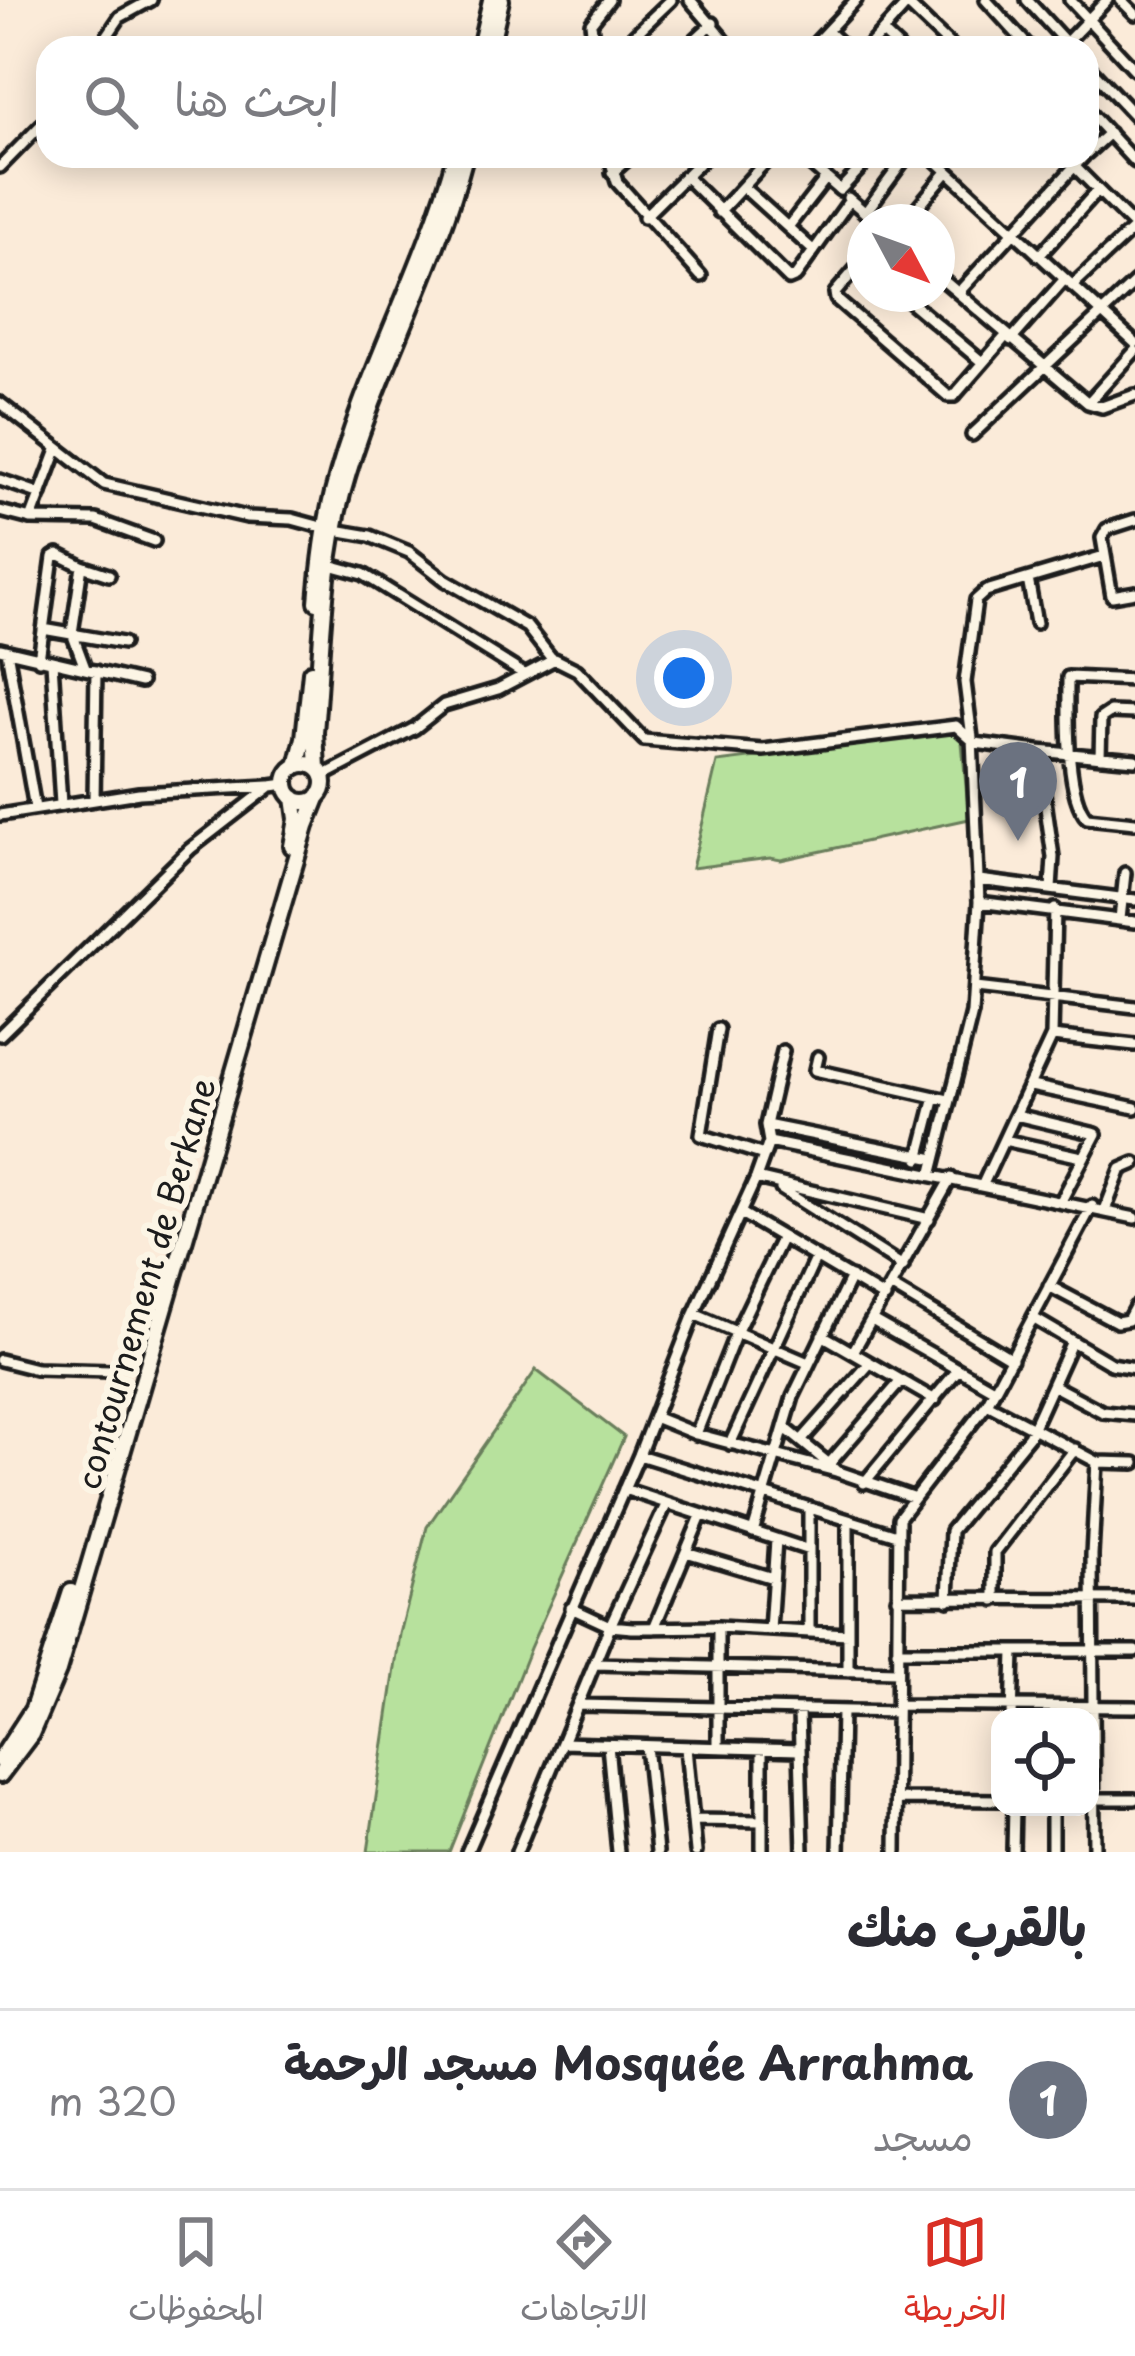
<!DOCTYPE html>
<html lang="ar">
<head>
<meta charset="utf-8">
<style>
  :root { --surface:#fff; --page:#f2f2f3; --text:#2b2b33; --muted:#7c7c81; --line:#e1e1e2; --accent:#d93025 }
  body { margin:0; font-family:"Playpen Sans","Playpen Sans Arabic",sans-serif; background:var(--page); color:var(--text); direction:rtl }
  .controls { position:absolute; right:36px; bottom:36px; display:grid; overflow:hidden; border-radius:24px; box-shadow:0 6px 30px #0003 }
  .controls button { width:108px; height:108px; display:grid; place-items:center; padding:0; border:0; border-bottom:3px solid var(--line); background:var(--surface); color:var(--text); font:60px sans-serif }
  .compass { position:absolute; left:847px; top:204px; width:108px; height:108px; border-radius:50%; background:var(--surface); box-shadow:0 6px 30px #0003; rotate:131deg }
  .you { position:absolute; left:684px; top:678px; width:42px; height:42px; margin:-30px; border:9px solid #fff; border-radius:50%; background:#1a73e8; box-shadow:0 0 0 18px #1a73e833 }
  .badge { display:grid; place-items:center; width:78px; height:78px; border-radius:50%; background:var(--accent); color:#fff; font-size:39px; font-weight:700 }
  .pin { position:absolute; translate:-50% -99px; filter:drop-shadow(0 3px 6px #0008) }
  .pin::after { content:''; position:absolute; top:63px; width:42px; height:36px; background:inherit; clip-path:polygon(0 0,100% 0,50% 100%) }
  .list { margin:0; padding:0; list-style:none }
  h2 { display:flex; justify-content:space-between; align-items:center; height:156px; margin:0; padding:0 48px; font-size:51px }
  h2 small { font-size:39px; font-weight:400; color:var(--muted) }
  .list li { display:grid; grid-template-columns:78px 1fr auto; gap:36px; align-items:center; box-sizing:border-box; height:180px; padding:0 48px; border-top:3px solid var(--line) }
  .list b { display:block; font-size:45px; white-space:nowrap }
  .list p { margin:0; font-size:39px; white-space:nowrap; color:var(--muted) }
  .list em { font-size:39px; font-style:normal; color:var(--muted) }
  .icon { flex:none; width:66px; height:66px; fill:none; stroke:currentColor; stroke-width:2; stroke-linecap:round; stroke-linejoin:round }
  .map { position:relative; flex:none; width:1135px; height:1852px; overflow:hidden; direction:ltr }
  .search { position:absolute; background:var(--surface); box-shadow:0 6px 30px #0003; left:36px; right:36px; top:36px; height:132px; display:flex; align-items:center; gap:30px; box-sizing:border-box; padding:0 42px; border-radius:36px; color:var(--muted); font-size:45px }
  .sheet { height:336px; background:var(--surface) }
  nav { display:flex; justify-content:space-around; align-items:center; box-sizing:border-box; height:168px; border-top:3px solid var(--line); background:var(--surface); font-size:33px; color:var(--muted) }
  nav a { display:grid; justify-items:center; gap:6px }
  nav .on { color:var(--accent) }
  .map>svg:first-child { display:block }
  .green { fill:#b7e19d; stroke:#6a7e5c; stroke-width:3 }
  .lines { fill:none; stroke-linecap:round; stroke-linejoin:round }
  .minor-casing { stroke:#1c1c1c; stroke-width:18 }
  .highway-casing { stroke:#1c1c1c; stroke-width:22 }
  .minor { stroke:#fcf5e5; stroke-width:9 }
  .highway { stroke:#fcf5e5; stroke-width:14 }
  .labels { text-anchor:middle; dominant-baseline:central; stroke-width:12; stroke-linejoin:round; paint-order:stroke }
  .street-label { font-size:33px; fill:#1c1c1c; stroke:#fcf5e5 }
</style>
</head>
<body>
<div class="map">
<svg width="1135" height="1852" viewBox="0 0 1135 1852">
  <rect width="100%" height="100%" fill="#fbebd9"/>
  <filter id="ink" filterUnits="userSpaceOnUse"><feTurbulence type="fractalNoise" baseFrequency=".00833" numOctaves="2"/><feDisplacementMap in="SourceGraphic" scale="24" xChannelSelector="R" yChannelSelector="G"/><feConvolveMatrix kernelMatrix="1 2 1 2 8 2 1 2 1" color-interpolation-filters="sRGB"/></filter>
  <g filter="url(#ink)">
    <path class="green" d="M961 731 969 819 781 860 770 858 692 868 717 762Z
      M536 1370 624 1437 530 1648 449 1852H368L400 1634 427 1527Z"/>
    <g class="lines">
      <g class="minor-casing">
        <path id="minor" d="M690 0 731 48
          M903 0 953 48
          M986 0 1030 48
          M1027 0 1071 48
          M1070 0 1135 70
          M1121 0 1135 14
          M827 31 845 48
          M882 32 907 4
          M99 48 120 17 151 0
          M594 48 591 23 609 0
          M621 48 671 0
          M686 48 713 23
          M811 48 856 0
          M867 48 882 32 899 48
          M1061 48 1107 0
          M1087 65 1135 116
          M1087 110 1135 162
          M1087 153 1109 133
          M609 156 617 182 701 276
          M801 156 840 190 872 156
          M931 156 1135 343
          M1064 156 1135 227
          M0 167 48 118
          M612 173 631 156
          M685 176 789 279 796 276 850 200
          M743 187 814 251
          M848 198 876 222
          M719 212 771 156
          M865 213 907 156
          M644 217 706 156
          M905 222 947 172
          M788 227 826 178
          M1039 256 1098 190
          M865 258 835 293 836 299 948 396H954L1006 336
          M937 275 1088 403 1102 407 1135 395
          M1072 286 1135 227
          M958 293 1084 156
          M901 294 982 362
          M1011 340 1064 280
          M0 403 104 484 247 517 292 519 325 528
          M1088 403 1135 351
          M972 435 1135 282
          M0 480 41 494
          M0 511 31 519 96 520 154 541
          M31 519 57 450
          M1135 520 1107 529 1102 538 1112 596 1135 592
          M335 530 370 536 409 552 445 580 527 627 552 659
          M330 565 363 574 524 674
          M1028 579 1036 623
          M43 629 123 643
          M0 649 141 682
          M7 651 35 808
          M39 660 53 557 58 554 82 566
          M52 662 61 804
          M85 668 72 633 82 566 109 575
          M1135 680 1068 677C1068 710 1065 795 1087 818L1135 823
          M1100 757 1101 718 1110 712 1135 713
          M323 776 415 728 444 705 498 689 555 659 577 670 644 740 763 750 956 726 975 743 1038 751
          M94 800 96 671
          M0 815 139 793 269 786
          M979 880 1135 900
          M1051 889 1053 857 1038 751 1135 760
          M979 902 972 738 965 682 976 600 986 591 1104 556
          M1120 919 1125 873
          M975 988 1135 1007
          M718 1029 701 1135 764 1155
          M0 1035 190 849 271 786 286 784
          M1052 1036 1135 1045
          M818 1057 815 1070 948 1100
          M1031 1086 1135 1108
          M1016 1115 1096 1134 1061 1201
          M766 1125 935 1159
          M1004 1140 1082 1157
          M769 1142 1135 1218
          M919 1159 935 1097
          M932 1172 972 1013 979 902 1135 922
          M756 1178 929 1219
          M983 1184 1052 1036 1055 909
          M781 1189 903 1266
          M1105 1210 1121 1169 1135 1163
          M741 1213 885 1298
          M1049 1286 1117 1322 1128 1320 1135 1307
          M892 1287 1012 1359
          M694 1314 808 1363
          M1033 1318 1111 1364 1135 1368
          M872 1320 995 1390
          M822 1335 935 1400
          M853 1352 951 1178
          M0 1360 36 1369 111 1371
          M1054 1386 1103 1412 1135 1415
          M987 1404 1097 1462 1135 1463
          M654 1417 696 1434 836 1471 912 1497
          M784 1427 829 1464
          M696 1434 736 1333 782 1237
          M801 1441 870 1363
          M730 1444 816 1257
          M639 1455 897 1535
          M836 1471 829 1464 901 1381
          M864 1483 957 1371
          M624 1489 809 1550
          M848 1522V1671
          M753 1532 793 1397 851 1277
          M686 1552 773 1578
          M897 1598 1135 1599
          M948 1600 951 1531 1029 1436 1072 1341
          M995 1600V1552L1075 1449
          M571 1608 610 1626 632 1628 718 1627 848 1634
          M654 1628 701 1516
          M770 1630 776 1540
          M809 1632V1510
          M897 1651H1135
          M595 1664 897 1672
          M579 1705 897 1712
          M897 1705 1135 1707
          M799 1712 803 1852
          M1012 1717 1014 1652
          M562 1743 798 1750
          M608 1745 618 1852
          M646 1746 657 1852
          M718 1747V1627
          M686 1748 696 1852
          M762 1750V1852
          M897 1799 1000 1800
          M1090 1799H1135
          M1052 1807V1852
          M694 1820 761 1821
          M467 1852 639 1455 694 1314 756 1178 769 1142 766 1125 783 1051
          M517 1852 610 1626 666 1505
          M839 1852 842 1712
          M896 1852 899 1518 987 1404 1092 1206
          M1013 1852 1014 1807
          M1094 1852 1092 1555 1097 1462"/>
      </g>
      <g class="highway-casing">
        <path id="highway" d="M480 48 491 0
          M490 48 501 0
          M317 602C320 565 324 529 333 493 362 377 424 271 455 156
          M286 783a19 19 0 1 1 38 0a19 19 0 1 1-38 0Z
          M297 766 304 738 311 672
          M317 768 315 732C322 653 322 570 342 494 373 378 435 272 465 156
          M292 846 297 819 294 798
          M0 1760 33 1709 71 1592
          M0 1775 31 1734 58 1671 306 826 318 796"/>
      </g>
      <use href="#minor" class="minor"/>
      <use href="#highway" class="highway"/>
    </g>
  </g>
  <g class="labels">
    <g class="street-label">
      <text transform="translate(144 1283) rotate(-74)">contournement de Berkane</text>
    </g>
  </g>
</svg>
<div class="controls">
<button><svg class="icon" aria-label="locate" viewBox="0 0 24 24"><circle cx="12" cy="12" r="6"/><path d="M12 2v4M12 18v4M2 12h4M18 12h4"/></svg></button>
</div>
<svg class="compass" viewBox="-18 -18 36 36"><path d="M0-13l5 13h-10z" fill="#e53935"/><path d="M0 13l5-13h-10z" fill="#7c7c81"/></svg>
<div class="you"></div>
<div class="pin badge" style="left:1018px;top:841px;background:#6b7280">1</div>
<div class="search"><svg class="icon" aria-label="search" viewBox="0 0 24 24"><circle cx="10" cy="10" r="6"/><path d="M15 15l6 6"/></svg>ابحث هنا</div>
</div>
<section class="sheet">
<h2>بالقرب منك<small></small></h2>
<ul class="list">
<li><span class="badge" style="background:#6b7280">1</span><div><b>Mosquée Arrahma مسجد الرحمة</b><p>مسجد</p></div><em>320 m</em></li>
</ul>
</section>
<nav>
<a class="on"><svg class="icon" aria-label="map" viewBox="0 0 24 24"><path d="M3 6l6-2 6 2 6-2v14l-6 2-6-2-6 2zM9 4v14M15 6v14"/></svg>الخريطة</a>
<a><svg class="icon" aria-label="directions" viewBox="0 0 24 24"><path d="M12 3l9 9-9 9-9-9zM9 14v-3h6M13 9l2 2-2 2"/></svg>الاتجاهات</a>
<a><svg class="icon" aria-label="saved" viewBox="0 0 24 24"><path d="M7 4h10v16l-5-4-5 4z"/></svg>المحفوظات</a>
</nav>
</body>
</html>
